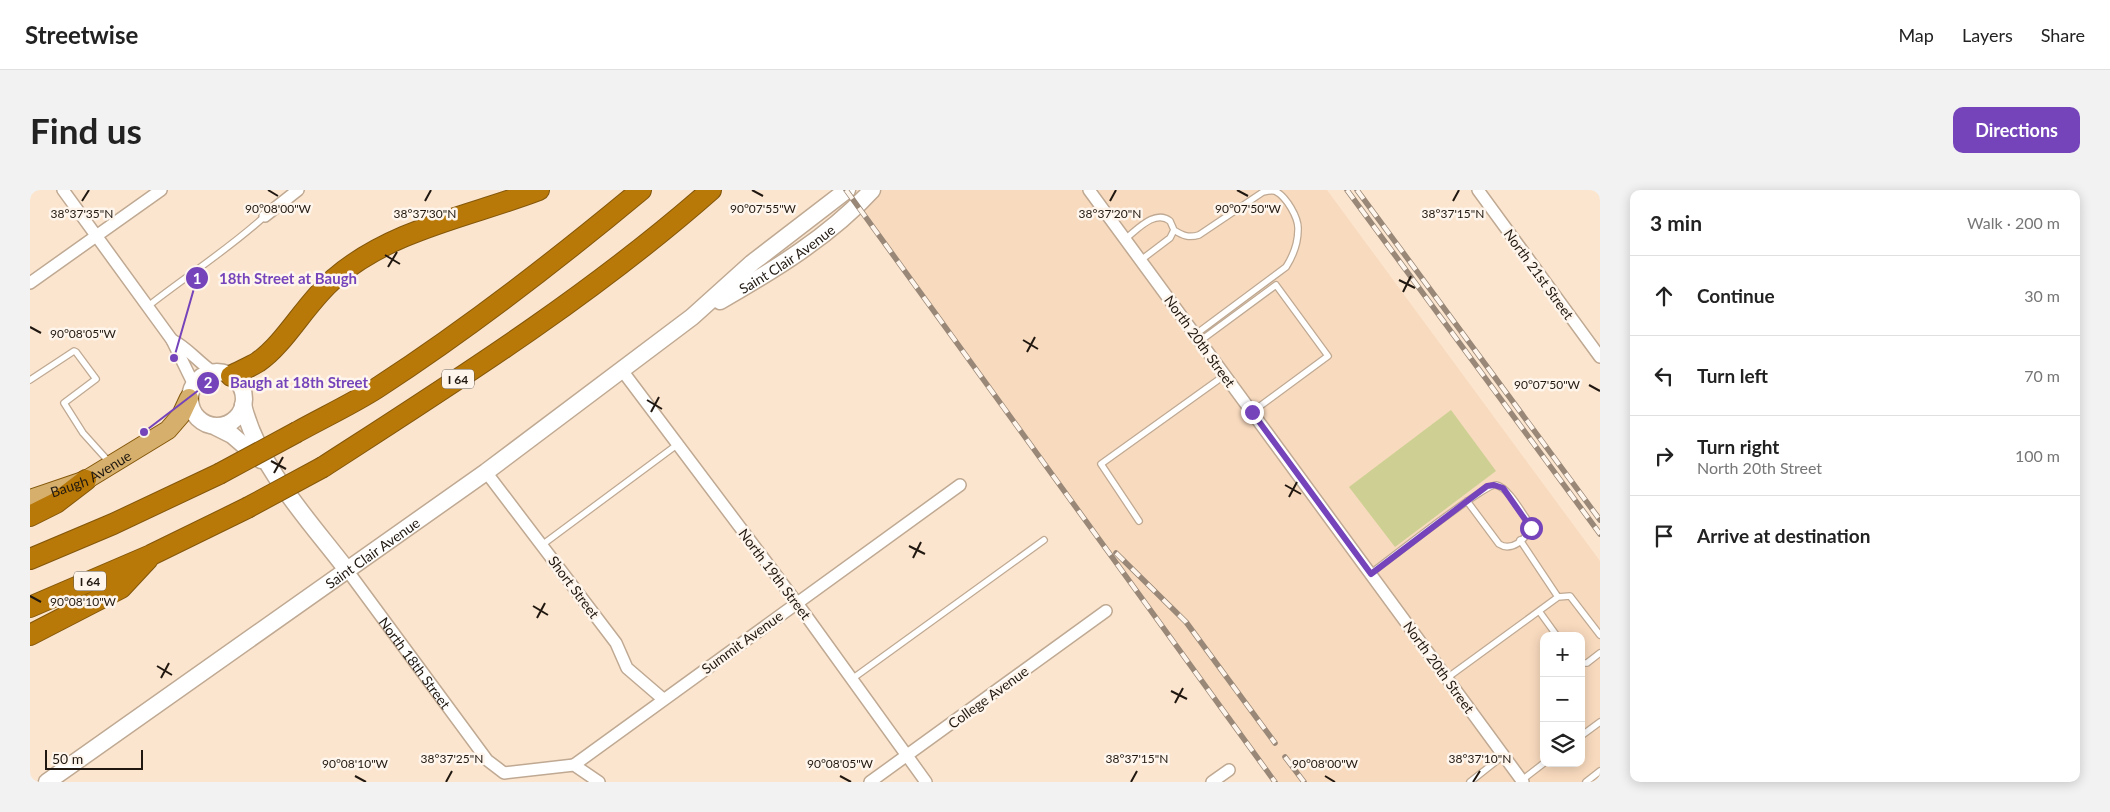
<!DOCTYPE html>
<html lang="en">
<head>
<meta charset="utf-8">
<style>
  :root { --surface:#fff; --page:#f2f2f2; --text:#222; --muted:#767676; --line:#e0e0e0; --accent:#7543ba }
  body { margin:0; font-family:Lato,sans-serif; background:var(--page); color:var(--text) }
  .controls { position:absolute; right:15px; bottom:15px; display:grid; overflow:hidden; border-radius:10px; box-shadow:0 2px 12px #0003 }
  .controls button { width:45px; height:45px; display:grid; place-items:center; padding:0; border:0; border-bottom:1px solid var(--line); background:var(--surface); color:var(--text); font:25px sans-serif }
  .scale { position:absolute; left:15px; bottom:12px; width:98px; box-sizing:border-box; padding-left:5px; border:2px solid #201810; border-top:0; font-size:14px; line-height:18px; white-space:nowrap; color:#201810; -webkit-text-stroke:4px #fef5ec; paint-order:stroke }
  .stop { position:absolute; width:15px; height:15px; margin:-11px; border:4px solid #7543ba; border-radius:50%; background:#fff }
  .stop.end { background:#7543ba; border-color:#fff; box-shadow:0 1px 5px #0008 }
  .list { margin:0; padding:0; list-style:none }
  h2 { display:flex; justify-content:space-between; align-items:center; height:65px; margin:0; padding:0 20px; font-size:21px }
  h2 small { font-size:16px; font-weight:400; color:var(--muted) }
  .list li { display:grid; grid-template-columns:32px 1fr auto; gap:15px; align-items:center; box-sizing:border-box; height:80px; padding:0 20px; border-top:1px solid var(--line) }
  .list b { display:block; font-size:19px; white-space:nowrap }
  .list p { margin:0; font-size:16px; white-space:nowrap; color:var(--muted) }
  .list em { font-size:16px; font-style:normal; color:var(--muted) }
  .icon { flex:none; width:28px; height:28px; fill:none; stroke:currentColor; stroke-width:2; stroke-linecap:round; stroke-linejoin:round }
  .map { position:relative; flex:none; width:1570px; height:592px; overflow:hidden; border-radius:10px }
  header { display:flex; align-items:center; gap:30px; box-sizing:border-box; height:70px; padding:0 25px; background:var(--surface); border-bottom:1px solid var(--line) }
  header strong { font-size:24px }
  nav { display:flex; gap:28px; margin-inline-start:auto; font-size:18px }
  .intro { display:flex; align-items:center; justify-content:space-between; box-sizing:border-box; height:120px; padding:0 30px }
  h1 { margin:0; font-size:35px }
  .button { padding:12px 22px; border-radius:10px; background:var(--accent); color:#fff; font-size:18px; font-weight:700 }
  main { display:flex; gap:30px; padding:0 30px }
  aside { flex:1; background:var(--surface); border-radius:10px; box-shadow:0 2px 12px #0003 }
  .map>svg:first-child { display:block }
  .built { fill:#f8dabe; fill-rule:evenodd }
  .green { fill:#ced093 }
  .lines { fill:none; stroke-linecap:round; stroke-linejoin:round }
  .service-casing { stroke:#bfa993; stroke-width:8 }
  .minor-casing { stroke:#bfa993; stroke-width:14 }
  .secondary-casing { stroke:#bfa993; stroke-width:19 }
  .primary-casing { stroke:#83570b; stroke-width:20 }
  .motorway-casing { stroke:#83570b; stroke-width:22 }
  .service { stroke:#fff; stroke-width:5.5 }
  .minor { stroke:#fff; stroke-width:11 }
  .secondary { stroke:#fff; stroke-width:16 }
  .primary { stroke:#d5af6b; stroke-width:18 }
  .motorway { stroke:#b97908; stroke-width:20 }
  .rail-casing { stroke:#998878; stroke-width:5.5 }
  .rail { stroke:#fef5ec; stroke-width:4; stroke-dasharray:11; stroke-linecap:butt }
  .motorway-bridge-casing { stroke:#83570b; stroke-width:22; stroke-linecap:butt }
  .motorway-bridge { stroke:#b97908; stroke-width:20 }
  .route { stroke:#7543ba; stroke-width:6 }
  .ticks { fill:none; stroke:#201810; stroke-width:2 }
  .labels { text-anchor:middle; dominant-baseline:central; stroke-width:5; stroke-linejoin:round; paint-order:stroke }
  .shield { fill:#fef5ec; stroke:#635a52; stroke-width:1 }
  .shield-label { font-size:12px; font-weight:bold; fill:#201810 }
  .street-label { font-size:14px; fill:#201810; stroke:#fef5ec }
  .ticks-label { font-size:12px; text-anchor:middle; fill:#201810; stroke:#fef5ec; stroke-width:5; stroke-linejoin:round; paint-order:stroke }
  .leader { fill:none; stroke:#7543ba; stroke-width:2 }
  .callout-dot { fill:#7543ba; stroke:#fef5ec; stroke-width:2 }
  .mark-label { font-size:15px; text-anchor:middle; font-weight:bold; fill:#fff }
  .callout-label { font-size:15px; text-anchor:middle; font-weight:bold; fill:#7543ba; stroke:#fef5ec; stroke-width:5; stroke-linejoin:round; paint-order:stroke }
</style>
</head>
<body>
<header>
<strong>Streetwise</strong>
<nav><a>Map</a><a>Layers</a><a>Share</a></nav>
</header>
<div class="intro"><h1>Find us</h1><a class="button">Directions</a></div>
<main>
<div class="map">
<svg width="1570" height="592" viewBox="0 0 1570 592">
  <rect width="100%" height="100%" fill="#fce5ce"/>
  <path class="built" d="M847 0H1297L1570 371V592H1245L828 15ZM1514 446H1551V573H1514Z"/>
  <path class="green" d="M1421 220 1466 281 1365 357 1319 297Z"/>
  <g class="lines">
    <g class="service-casing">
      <path id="service" d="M1144 40C1153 46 1159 48 1169 45L1233 2C1237 1 1241 0 1245 1 1256 6 1269 28 1268 40 1268 53 1263 66 1256 77L1166 144
        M1095 49C1107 40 1125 19 1140 31L1144 40 1140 48 1111 70
        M117 117C156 86 198 60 235 26
        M1170 151 1246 95 1298 166 1222 222
        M0 190 44 161 46 162 66 189 34 213 53 243 80 273
        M1109 331 1071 274 1195 185
        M1490 350 1528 407
        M512 355 648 254
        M1341 383C1356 372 1456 293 1466 295 1479 298 1491 322 1499 332L1501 338C1495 350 1481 362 1469 354L1437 311
        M1509 421 1527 446
        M1551 473H1557L1570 463
        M1417 488 1528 407 1540 406 1570 445
        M822 489 1014 350
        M1551 546 1570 532
        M1492 590 1514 573
        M1440 592 1474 565
        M1556 592 1570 581"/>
    </g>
    <g class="minor-casing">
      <g id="minor">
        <path d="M33 0 142 150 164 195"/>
        <path d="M1059 0 1493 592"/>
        <path d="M1448 0 1570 167"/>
        <path d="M235 26 268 0"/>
        <path d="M0 93 131 0"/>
        <path d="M142 150C158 158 168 172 183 182"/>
        <path d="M591 179 767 413 896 592"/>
        <path d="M456 282 586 453 597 478 633 509"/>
        <path id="s1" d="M317 380 457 570 474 583 544 575 569 592"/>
        <path d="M544 575 930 295"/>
        <path d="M840 592 1076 421"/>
        <path d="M1182 592 1199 580"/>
      </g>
    </g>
    <g class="secondary-casing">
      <g id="secondary">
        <path id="s2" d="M690 111C744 80 800 46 842 0"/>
        <circle cx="187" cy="209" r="27"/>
        <path d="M213 215C229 278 278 329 317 380"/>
        <path d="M186 237 202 245 231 270"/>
        <path id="s3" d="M17 592 456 282 662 127 722 73 817 0"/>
      </g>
    </g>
    <g class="primary-casing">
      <g id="primary">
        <path id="s4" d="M0 309 56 290 138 240 151 225 159 208"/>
      </g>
    </g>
    <g class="motorway-casing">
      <path id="motorway" d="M201 186C210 181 220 177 228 172 255 154 277 111 305 88 362 39 441 26 509 0
        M267 242C294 227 322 214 347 198 439 138 527 70 611 0
        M293 277C426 191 562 105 681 0
        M0 326 26 313 56 290
        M0 369 83 334 189 284
        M0 417 121 365 217 318
        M0 445 91 398 118 369"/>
    </g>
    <use href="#service" class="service"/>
    <use href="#minor" class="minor"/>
    <use href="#secondary" class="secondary"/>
    <use href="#primary" class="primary"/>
    <use href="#motorway" class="motorway"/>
    <g class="rail-casing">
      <path id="rail" d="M816 0 1245 592
        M1317 0 1570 344
        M1327 0 1570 330
        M1086 363 1156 432 1245 553
        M1255 567 1274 592"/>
    </g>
    <use href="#rail" class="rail"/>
    <g class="motorway-bridge-casing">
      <path id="motorway-bridge" d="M189 284 267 242
        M217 318 293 277"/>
    </g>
    <use href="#motorway-bridge" class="motorway-bridge"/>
  </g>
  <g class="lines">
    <path class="route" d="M1222 222 1341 384 1457 296 1464 295 1473 298 1501 338"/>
  </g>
  <path class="ticks" d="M238 0 248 6M722 0 733 6M1207 0 1218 6M52 11 59 0M395 11 401 0M1080 11 1086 0M1423 11 1429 0M355 65 370 74M358 77 367 62M1369 90 1385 98M1373 102 1381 86M0 137 11 143M993 150 1008 159M997 162 1005 147M1559 195 1570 201M617 210 632 219M621 222 629 207M241 271 256 279M244 283 253 267M1255 295 1271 304M1259 307 1267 292M879 356 895 364M883 368 891 352M0 406 11 412M503 416 518 425M507 428 515 413M127 476 142 485M131 488 139 473M1141 501 1157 509M1145 513 1153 498M325 586 336 592M810 586 821 592M1295 586 1305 592M416 592 422 581M1101 592 1107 581M1443 592 1450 581"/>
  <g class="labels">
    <g class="shield">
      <rect x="412" y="179.5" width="32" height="19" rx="4"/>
      <rect x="44" y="381.5" width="32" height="19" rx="4"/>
    </g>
    <g class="shield-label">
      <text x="428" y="189">I 64</text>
      <text x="60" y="391">I 64</text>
    </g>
    <g class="street-label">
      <text stroke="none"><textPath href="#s2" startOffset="79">Saint Clair Avenue</textPath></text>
      <text transform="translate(1509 84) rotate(54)">North 21st Street</text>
      <text transform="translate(1170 151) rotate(54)">North 20th Street</text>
      <text stroke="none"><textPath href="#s4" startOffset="66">Baugh Avenue</textPath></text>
      <text stroke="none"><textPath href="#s3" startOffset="398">Saint Clair Avenue</textPath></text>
      <text transform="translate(745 384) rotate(53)">North 19th Street</text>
      <text transform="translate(544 397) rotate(53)">Short Street</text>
      <text transform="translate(712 452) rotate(-36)">Summit Avenue</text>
      <text stroke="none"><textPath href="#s1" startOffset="115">North 18th Street</textPath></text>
      <text transform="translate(1409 477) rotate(54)">North 20th Street</text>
      <text transform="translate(958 507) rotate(-36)">College Avenue</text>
    </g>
  </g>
  <g class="ticks-label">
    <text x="248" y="23">90°08'00"W</text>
    <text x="733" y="23">90°07'55"W</text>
    <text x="1218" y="23">90°07'50"W</text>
    <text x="52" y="28">38°37'35"N</text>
    <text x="395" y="28">38°37'30"N</text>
    <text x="1080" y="28">38°37'20"N</text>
    <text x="1423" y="28">38°37'15"N</text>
    <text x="53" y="148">90°08'05"W</text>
    <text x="1517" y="199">90°07'50"W</text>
    <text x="53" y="416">90°08'10"W</text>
    <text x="422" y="573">38°37'25"N</text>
    <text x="1107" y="573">38°37'15"N</text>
    <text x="1450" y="573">38°37'10"N</text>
    <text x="325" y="578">90°08'10"W</text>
    <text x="810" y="578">90°08'05"W</text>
    <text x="1295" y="578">90°08'00"W</text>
  </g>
  <path class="leader" d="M144 168L167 88M114 242L178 193"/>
  <g class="callout-dot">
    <circle cx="144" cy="168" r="5"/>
    <circle cx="114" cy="242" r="5"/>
    <circle cx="167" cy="88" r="12"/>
    <circle cx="178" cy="193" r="12"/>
  </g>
  <g class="mark-label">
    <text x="167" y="94">1</text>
    <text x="178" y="198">2</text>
  </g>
  <g class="callout-label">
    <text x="258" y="94">18th Street at Baugh</text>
    <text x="269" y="198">Baugh at 18th Street</text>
  </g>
</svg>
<div class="controls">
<button>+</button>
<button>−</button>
<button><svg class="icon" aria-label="layers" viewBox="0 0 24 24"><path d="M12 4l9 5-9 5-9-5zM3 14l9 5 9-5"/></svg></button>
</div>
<div class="scale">50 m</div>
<div class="stop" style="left:1501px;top:338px"></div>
<div class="stop end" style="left:1222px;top:222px"></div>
</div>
<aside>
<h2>3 min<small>Walk · 200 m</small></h2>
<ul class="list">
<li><svg class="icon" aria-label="ahead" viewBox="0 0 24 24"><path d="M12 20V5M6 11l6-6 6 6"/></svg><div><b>Continue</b></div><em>30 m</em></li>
<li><svg class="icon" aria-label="left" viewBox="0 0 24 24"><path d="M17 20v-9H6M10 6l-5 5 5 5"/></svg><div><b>Turn left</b></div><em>70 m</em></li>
<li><svg class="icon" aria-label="right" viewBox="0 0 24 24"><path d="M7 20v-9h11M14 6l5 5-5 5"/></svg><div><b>Turn right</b><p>North 20th Street</p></div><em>100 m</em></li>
<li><svg class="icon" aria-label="arrive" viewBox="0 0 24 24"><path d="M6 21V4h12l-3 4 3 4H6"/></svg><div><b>Arrive at destination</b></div></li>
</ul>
</aside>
</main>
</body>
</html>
